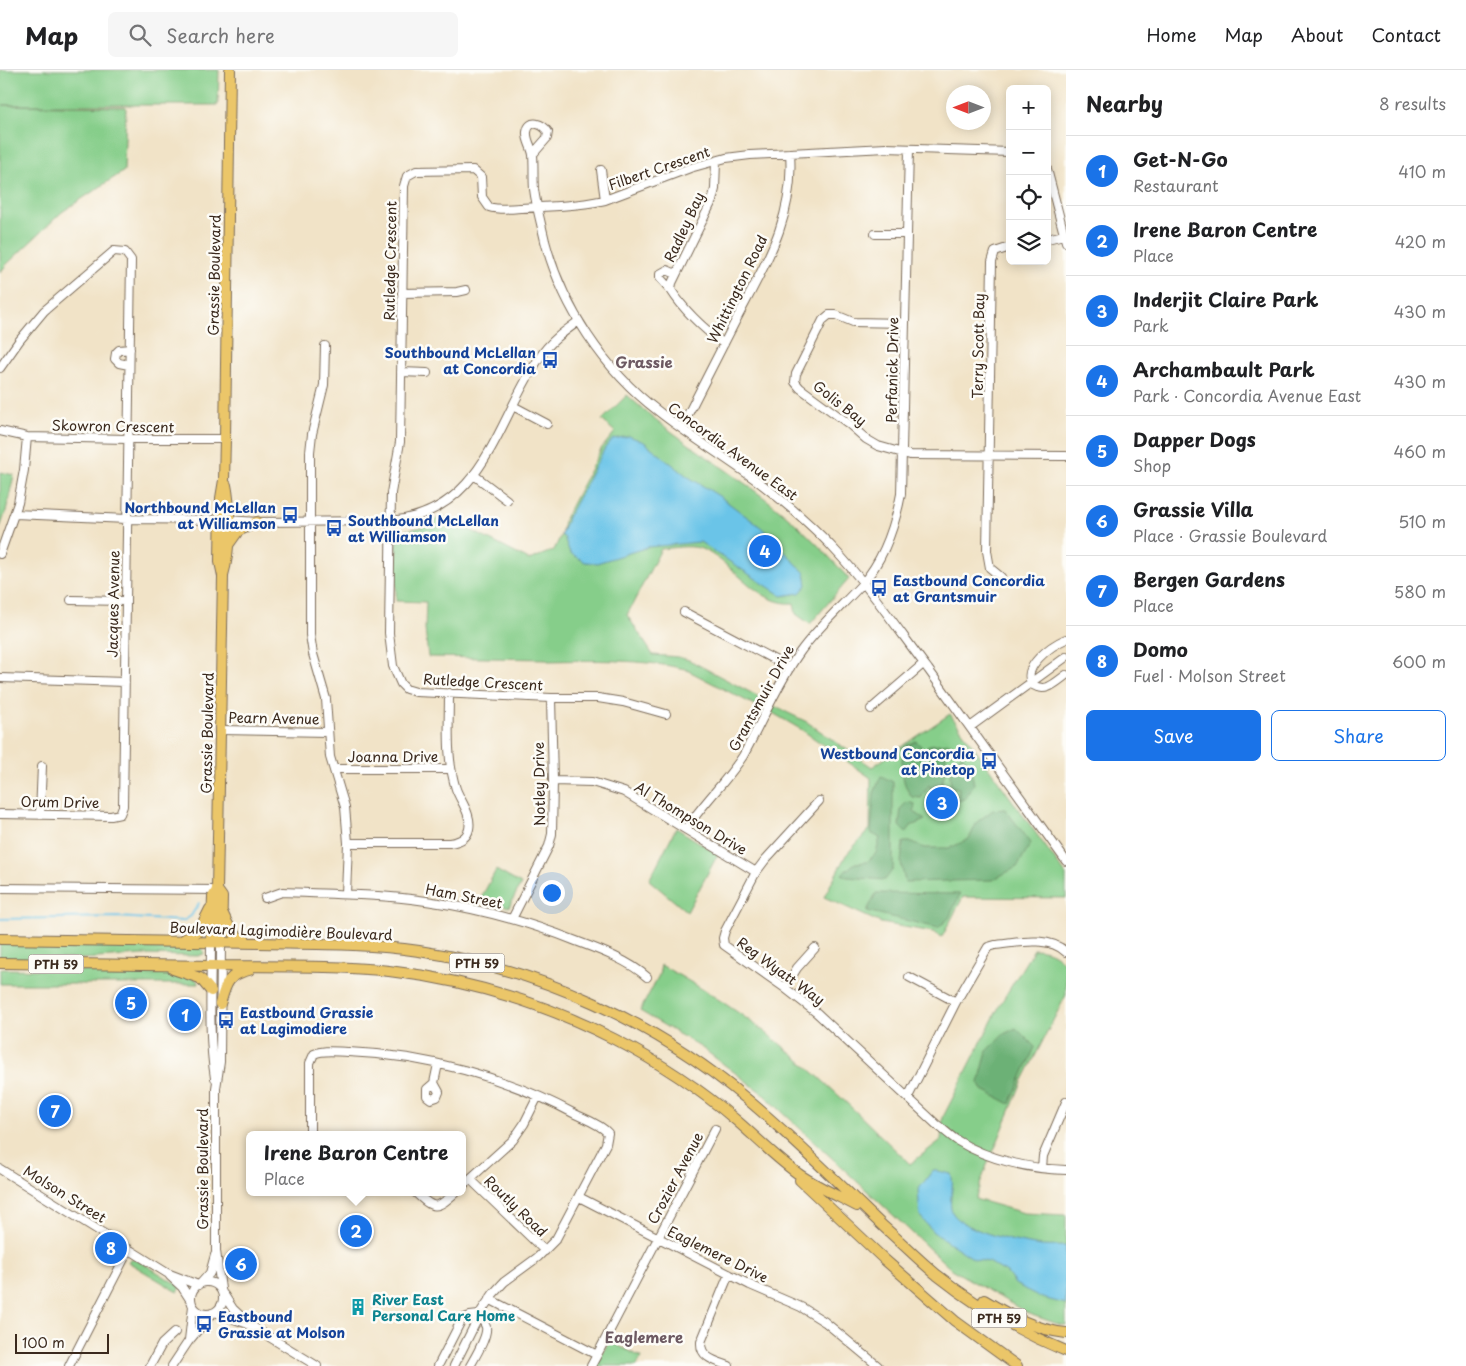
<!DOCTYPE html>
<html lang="en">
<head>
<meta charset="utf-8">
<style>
  :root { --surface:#fff; --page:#f6f6f6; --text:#202124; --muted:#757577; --line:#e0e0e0; --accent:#1a73e8 }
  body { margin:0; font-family:"Playpen Sans",sans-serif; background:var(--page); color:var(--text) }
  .controls { position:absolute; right:15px; top:15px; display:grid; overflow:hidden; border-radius:8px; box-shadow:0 2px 12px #0003 }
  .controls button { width:45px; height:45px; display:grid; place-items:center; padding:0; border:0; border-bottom:1px solid var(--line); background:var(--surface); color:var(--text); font:25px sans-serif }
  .compass { position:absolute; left:946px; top:15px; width:45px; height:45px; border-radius:50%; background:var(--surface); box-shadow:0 2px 12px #0003; rotate:270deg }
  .scale { position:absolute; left:15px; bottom:12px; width:94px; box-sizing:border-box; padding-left:5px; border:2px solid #3b2a1e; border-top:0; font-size:14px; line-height:18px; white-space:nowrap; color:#3b2a1e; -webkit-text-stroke:4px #fdfcf7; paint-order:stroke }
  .you { position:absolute; left:551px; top:822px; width:18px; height:18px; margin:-12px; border:4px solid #fff; border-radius:50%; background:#1a73e8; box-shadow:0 0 0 8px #1a73e833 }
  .badge { display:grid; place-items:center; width:32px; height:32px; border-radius:50%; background:var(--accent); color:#fff; font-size:16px; font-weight:700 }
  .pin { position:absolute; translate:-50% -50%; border:2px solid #fff; box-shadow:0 1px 5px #0006 }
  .popup { position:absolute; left:246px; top:1061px; width:220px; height:65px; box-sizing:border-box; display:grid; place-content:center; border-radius:8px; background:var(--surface); filter:drop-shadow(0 1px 4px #0005); font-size:16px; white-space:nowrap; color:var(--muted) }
  .popup b { font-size:19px; color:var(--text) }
  .popup::after { content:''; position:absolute; left:50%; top:100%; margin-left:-10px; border:10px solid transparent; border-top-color:var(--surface) }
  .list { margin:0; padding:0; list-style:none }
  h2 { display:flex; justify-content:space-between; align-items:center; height:65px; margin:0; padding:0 20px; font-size:21px }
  h2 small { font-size:16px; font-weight:400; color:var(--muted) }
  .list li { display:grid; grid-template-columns:32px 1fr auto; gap:15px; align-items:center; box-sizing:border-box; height:70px; padding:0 20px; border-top:1px solid var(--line) }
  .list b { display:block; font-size:19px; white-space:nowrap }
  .list p { margin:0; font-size:16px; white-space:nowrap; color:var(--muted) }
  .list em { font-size:16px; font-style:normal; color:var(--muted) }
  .actions { display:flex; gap:10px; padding:15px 20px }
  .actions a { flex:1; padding:11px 0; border:1px solid var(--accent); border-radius:8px; text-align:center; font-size:18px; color:var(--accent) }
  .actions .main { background:var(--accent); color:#fff }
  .icon { flex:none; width:28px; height:28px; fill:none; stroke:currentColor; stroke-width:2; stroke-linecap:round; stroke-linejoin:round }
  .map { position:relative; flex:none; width:1066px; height:1296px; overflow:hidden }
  header { display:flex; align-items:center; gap:30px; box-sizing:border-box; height:70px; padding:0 25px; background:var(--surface); border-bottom:1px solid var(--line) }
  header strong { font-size:24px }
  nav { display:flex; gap:28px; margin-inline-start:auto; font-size:18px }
  .search { width:350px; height:45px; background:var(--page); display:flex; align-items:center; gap:12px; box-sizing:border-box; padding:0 18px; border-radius:8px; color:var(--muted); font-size:19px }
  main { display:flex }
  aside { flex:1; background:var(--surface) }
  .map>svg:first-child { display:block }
  .green { fill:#86ce8a; stroke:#607c54 }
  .forest { fill:#6cb176; stroke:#546e4a }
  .water { fill:#6bc4e8; stroke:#537783 }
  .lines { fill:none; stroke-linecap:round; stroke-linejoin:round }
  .stream { stroke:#6bc4e8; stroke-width:2 }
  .minor-casing { stroke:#7b6b59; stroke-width:10 }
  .major-casing { stroke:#7b6b59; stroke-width:12 }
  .minor { stroke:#fff; stroke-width:8 }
  .major { stroke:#ebc669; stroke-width:10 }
  .labels { text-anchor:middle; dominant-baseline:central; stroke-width:5; stroke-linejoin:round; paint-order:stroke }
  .shield { fill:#fdfcf7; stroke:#75695f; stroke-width:1 }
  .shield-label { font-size:12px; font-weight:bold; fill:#3b2a1e }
  .street-label { font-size:14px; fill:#3b2a1e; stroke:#fdfcf7 }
  .transit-label { font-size:14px; font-weight:bold; fill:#164399; stroke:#fdfcf7; text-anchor:start }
  .culture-label { font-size:14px; font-weight:bold; fill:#0d838f; stroke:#fdfcf7; text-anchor:start }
  .neighbourhood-label { font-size:15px; font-weight:bold; fill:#6d5a62; stroke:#fdfcf7 }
</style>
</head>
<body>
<header>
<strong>Map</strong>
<div class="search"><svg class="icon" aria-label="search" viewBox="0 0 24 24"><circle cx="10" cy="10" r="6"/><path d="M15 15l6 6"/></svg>Search here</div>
<nav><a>Home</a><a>Map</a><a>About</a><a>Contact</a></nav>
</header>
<main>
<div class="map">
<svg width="1066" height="1296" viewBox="0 0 1066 1296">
  <rect width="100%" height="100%" fill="#fdfcf7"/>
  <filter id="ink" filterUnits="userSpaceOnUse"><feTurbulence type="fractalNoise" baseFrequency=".02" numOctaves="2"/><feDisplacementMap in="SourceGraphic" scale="10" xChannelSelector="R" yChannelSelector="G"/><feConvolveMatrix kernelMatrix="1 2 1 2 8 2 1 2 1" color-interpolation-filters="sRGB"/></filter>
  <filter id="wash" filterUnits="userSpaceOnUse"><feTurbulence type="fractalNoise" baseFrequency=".0096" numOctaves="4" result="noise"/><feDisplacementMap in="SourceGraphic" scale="20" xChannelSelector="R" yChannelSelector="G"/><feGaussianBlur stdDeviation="1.12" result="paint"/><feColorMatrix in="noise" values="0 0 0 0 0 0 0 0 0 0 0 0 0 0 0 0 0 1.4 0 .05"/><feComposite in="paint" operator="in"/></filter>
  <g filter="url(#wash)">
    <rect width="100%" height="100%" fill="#f1e3c7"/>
    <path class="green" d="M0 0H219L218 35H3L126 37 124 101 62 142 6 195 0 203Z
      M627 325C676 371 737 403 788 447 810 466 830 487 849 509L810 554 796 544 794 533C758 537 731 489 699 478 688 475 673 478 661 479L627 545 653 585 678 587 689 590 763 629 766 631 762 639 685 599C644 589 590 590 548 591L547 589 428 587 425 559 426 532 396 531 397 462 422 457 443 446 529 490 554 480 561 465 564 451 569 440 601 379 615 362 602 350Z
      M0 402 14 405 6 441 0 458Z
      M774 636 807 652 872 697 950 644 1066 805V828L963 827 942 867 933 862 881 853 824 827 846 785 870 759 871 708 802 660 771 642Z
      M676 758 718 784 687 842 649 810Z
      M496 800 521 814 509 837 480 830Z
      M0 873 199 876 204 881V884L198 886 142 885 81 889H0Z
      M1034 879C1049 880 1056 883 1066 895V925L1021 1014 995 1078 987 1095 975 1129 1024 1143 1066 1145V1255H1061L1029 1244 951 1199 762 1023 702 978 640 941 659 905 661 895C695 914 729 935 761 959 814 999 862 1048 910 1094L941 1070 943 1047 1001 933Z
      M0 899 169 902 196 909 199 914H0Z
      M130 1189 138 1190 181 1217 178 1222 128 1192Z
      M609 1271 641 1287 637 1296H596Z"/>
    <path class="forest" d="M916 671 921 676 923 681 929 675 951 673 956 679 954 682 945 683 947 694 940 721 932 720 929 715 921 728 912 727C901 714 901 694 903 678Z
      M961 685 970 695 974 714 964 729 958 731 959 718 951 717 950 704Z
      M881 706 893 712V799L885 810 847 807 842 804 855 793 867 792 876 783 880 768 871 763 874 723Z
      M907 732 915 734 914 741 925 750 911 756 906 763 899 756 901 738Z
      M1005 739 1031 773 1017 797 992 810 905 812 901 793 903 772H913L924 778H950L969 769 977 752 993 740Z
      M876 823 960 824 949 848 938 858 867 841Z
      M1016 958 1035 977 1010 1034 983 1020 979 1013 987 981 1004 964Z"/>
    <path class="water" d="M629 366 644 372 687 406 719 426 762 458 805 503 807 515 800 523 782 526 700 472 648 477 597 493 585 492 570 483 564 467 561 465 568 447 605 378 613 369Z
      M933 1100 951 1104C955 1116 949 1127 951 1139 955 1159 1016 1172 1035 1175 1044 1177 1056 1176 1066 1176V1234L1042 1228 1015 1214 1007 1203 988 1192 974 1189 933 1162 920 1146 918 1120Z"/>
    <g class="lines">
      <path class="stream" d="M0 849 117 847 183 851 191 846 199 833"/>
    </g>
  </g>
  <g filter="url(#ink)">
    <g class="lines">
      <g class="minor-casing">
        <path id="minor" d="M533 84 547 68 548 62C543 54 529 48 527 62 526 70 532 77 533 85 534 96 533 108 534 119 536 136 541 153 545 171 562 236 604 300 658 341 692 368 730 390 764 416 788 435 812 455 833 478 868 515 897 558 928 599 974 663 1020 727 1066 791
          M716 91 715 119 712 131 672 213 671 220C685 242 704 259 724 274
          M1047 99 1066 172
          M601 100 605 130
          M875 164H907
          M1047 169 1064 165
          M671 220 660 208V204L667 200 676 204
          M402 223 457 222 466 220
          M905 253 853 252 836 245H829L823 250 796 304 795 312 800 318 849 354 866 369 878 376 910 385 1066 386
          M325 276 324 315 312 364 310 382V565L313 584 326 629 330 687 345 737 348 773 346 824
          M129 295 119 293 115 289 116 283 119 280 130 279
          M0 298 19 271 44 241 114 181 125 182 131 190 123 736 120 744 111 746 0 744
          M401 302 427 303
          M513 336 547 354
          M681 358C699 323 717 287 735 252 764 196 795 149 790 83
          M0 361 27 367 128 369H225
          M474 405 507 430
          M15 444 127 449 228 450 257 452 391 451C485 442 496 351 540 287 549 272 565 261 579 251
          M0 484 18 433 24 400 27 367
          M1001 507 990 498 987 481 992 192 995 182 1010 177
          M71 530 125 531
          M684 542 790 598
          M1066 569C1052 575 1019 598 1033 615 1046 623 1055 613 1066 605
          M0 608 125 612
          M871 639 923 594
          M666 644 623 632 598 628H551L416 622 406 619 401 614 393 596 389 563 391 423 400 372 404 116 407 106 416 101 473 100 481 107 482 127 489 137C499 140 510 139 520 138 548 137 577 136 605 130L690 98 726 88 750 85 886 78 1010 82
          M970 657 1066 587
          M221 660 327 662
          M335 699H451
          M553 711 592 712 624 722 756 802
          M819 731 765 790 756 802 725 861 723 868 724 875 785 918 817 943 936 1054C943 1059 950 1066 958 1071 989 1090 1030 1099 1066 1100
          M40 744 42 696
          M686 759C703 733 726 712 743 686 762 652 777 614 800 582 818 557 841 537 862 514 884 489 895 456 901 424L909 79
          M348 773H449C458 772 467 769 469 759 472 745 461 732 456 719 446 688 449 655 449 623
          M0 818 217 820
          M265 828 282 822C330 824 378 824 426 831 477 838 528 852 576 871 600 880 628 890 647 907
          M512 849 549 776 552 764 553 711 551 628
          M211 872C211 917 208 964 215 1008
          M909 907 956 932
          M785 918 797 898 815 878
          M434 1013 439 1022 437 1027 431 1029 427 1026V1019L434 1013 438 994
          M908 1027 956 932 988 877 995 875C1017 873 1048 865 1066 882
          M310 1065V993L314 984C324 979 337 982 348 982 426 985 506 1007 575 1044 585 1049 600 1054 608 1063L606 1074 556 1169 538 1187 504 1212 493 1224 482 1240 454 1296
          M1042 1098 1043 1086 1066 1032
          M0 1099 167 1203 198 1215
          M470 1109 545 1181
          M462 1116 513 1070 524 1054 538 1026
          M415 1122C434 1140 436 1140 456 1122
          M579 1127 750 1215 801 1237 825 1252 878 1296
          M170 1206 182 1217 191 1231
          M191 1228a16 16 0 1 1 32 0a16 16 0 1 1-32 0Z
          M201 1213 210 1203 215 1185
          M221 1219 216 1181V1018L220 992 221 872
          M224 1225 233 1239 247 1252
          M489 1229 597 1285 715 1059
          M215 1242 248 1254 317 1296
          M189 1270 193 1236
          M69 1296 129 1179
          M150 1296 162 1274 175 1262
          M172 1296 188 1272 212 1243
          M438 1296 462 1249 470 1246 479 1245
          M470 1296C475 1287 488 1266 486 1257 485 1253 481 1249 479 1245
          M591 1296 597 1285
          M729 1296C716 1291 700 1288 701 1272L729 1204"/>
      </g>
      <g class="major-casing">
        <path id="major" d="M228 475 238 461 257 452
          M223 505C230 482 231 439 226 415
          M217 820 222 827 221 872
          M222 842C228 854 231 866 245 870
          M0 869C86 870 172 871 258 873 312 874 366 873 419 881 540 899 655 952 748 1030 796 1070 839 1114 884 1157 902 1173 919 1190 937 1205 976 1236 1020 1262 1066 1281
          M183 870 199 861 210 839
          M211 872 213 827 217 820 223 506 220 492 221 428 224 410 225 369 230 0
          M0 893C71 894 142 895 213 896 271 897 331 895 389 901 467 910 544 933 614 969 657 991 700 1019 737 1051 758 1069 777 1089 800 1105 818 1117 838 1126 857 1136
          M173 899 200 908 211 921
          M220 934C226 914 227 905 249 900
          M800 1110 885 1190 955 1251 1017 1296
          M984 1230C1009 1245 1036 1260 1066 1263"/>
      </g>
      <use href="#minor" class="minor"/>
      <use href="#major" class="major"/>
    </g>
  </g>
  <defs>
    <g id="bus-bare" transform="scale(1.35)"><path d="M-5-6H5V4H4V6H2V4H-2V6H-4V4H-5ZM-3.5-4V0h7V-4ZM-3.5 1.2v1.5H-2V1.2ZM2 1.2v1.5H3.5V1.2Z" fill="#1a4fb4" stroke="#fdfcf7" stroke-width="2.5" paint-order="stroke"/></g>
    <g id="building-bare" transform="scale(1.35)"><path d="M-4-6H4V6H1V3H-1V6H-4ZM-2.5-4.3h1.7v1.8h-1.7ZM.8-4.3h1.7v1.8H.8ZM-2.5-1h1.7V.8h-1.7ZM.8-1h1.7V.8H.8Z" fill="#0f9aa8" stroke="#fdfcf7" stroke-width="2.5" paint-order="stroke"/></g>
  </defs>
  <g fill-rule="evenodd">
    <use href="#bus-bare" x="550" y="290"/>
    <use href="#bus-bare" x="290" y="445"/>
    <use href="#bus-bare" x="334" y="458"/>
    <use href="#bus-bare" x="879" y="518"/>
    <use href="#bus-bare" x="989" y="691"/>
    <use href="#bus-bare" x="226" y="950"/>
    <use href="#building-bare" x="358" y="1237"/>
    <use href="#bus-bare" x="204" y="1254"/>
  </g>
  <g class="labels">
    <g class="shield">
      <rect x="449.5" y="883.5" width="55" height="19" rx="4"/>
      <rect x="28.5" y="884.5" width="55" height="19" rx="4"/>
      <rect x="971.5" y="1238.5" width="55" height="19" rx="4"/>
    </g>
    <g class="shield-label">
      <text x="477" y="893">PTH 59</text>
      <text x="56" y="894">PTH 59</text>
      <text x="999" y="1248">PTH 59</text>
    </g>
    <g class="street-label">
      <text transform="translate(659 98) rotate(-19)">Filbert Crescent</text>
      <text transform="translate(684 157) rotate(-65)">Radley Bay</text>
      <text transform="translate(390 191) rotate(-89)">Rutledge Crescent</text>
      <text transform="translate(214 205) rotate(-89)">Grassie Boulevard</text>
      <text transform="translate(737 219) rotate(-64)">Whittington Road</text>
      <text transform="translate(978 276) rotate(-89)">Terry Scott Bay</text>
      <text transform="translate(892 300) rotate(-89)">Perfanick Drive</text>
      <text transform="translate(840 333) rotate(38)">Golis Bay</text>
      <text transform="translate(113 356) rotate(1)">Skowron Crescent</text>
      <text transform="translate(733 381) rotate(36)">Concordia Avenue East</text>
      <text transform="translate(113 534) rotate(-89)">Jacques Avenue</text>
      <text transform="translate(483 612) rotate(3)">Rutledge Crescent</text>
      <text transform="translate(761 628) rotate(-61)">Grantsmuir Drive</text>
      <text transform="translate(274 648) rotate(1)">Pearn Avenue</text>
      <text transform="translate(207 663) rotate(-89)">Grassie Boulevard</text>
      <text x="393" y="686">Joanna Drive</text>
      <text transform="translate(539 714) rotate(-91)">Notley Drive</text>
      <text transform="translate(60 732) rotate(1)">Orum Drive</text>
      <text transform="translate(691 748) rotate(31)">Al Thompson Drive</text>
      <text transform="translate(464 826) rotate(11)">Ham Street</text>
      <text transform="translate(281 861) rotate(2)">Boulevard Lagimodière Boulevard</text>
      <text transform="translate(781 901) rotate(36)">Reg Wyatt Way</text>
      <text transform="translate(202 1099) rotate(-90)">Grassie Boulevard</text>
      <text transform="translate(675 1108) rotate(-62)">Crozier Avenue</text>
      <text transform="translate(65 1124) rotate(32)">Molson Street</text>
      <text transform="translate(516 1136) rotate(44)">Routly Road</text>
      <text transform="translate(718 1184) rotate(26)">Eaglemere Drive</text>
    </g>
    <g class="transit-label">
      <text x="536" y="282" text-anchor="end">Southbound McLellan<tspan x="536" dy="16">at Concordia</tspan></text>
      <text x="276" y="437" text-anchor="end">Northbound McLellan<tspan x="276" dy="16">at Williamson</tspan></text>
      <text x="348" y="450">Southbound McLellan<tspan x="348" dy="16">at Williamson</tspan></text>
      <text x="893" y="510">Eastbound Concordia<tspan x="893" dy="16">at Grantsmuir</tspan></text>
      <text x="975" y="683" text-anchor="end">Westbound Concordia<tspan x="975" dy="16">at Pinetop</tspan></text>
      <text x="240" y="942">Eastbound Grassie<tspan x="240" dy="16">at Lagimodiere</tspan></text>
      <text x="218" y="1246">Eastbound<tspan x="218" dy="16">Grassie at Molson</tspan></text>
    </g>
    <g class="culture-label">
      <text x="372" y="1229">River East<tspan x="372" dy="16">Personal Care Home</tspan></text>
    </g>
    <g class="neighbourhood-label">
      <text x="644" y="291">Grassie</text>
      <text x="644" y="1266">Eaglemere</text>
    </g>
  </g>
</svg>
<div class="controls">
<button>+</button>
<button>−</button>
<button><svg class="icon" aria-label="locate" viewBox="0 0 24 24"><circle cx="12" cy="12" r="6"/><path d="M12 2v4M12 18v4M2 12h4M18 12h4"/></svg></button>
<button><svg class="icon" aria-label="layers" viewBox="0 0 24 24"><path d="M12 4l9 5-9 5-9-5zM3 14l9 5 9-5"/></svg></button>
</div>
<svg class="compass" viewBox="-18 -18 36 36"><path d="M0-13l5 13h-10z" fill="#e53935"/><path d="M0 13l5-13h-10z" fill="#757577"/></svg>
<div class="scale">100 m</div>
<div class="you"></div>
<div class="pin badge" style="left:185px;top:945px">1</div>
<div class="pin badge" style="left:356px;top:1161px">2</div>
<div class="popup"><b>Irene Baron Centre</b>Place</div>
<div class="pin badge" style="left:942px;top:733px">3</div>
<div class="pin badge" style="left:765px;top:481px">4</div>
<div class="pin badge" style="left:131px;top:933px">5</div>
<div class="pin badge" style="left:241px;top:1194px">6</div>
<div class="pin badge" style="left:55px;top:1041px">7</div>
<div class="pin badge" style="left:111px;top:1178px">8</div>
</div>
<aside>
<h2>Nearby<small>8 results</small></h2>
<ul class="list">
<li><span class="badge">1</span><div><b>Get-N-Go</b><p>Restaurant</p></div><em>410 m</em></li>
<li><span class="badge">2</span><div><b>Irene Baron Centre</b><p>Place</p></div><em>420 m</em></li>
<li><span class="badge">3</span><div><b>Inderjit Claire Park</b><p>Park</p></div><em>430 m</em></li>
<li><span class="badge">4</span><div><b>Archambault Park</b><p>Park · Concordia Avenue East</p></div><em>430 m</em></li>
<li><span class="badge">5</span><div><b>Dapper Dogs</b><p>Shop</p></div><em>460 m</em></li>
<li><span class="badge">6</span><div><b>Grassie Villa</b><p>Place · Grassie Boulevard</p></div><em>510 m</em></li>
<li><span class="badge">7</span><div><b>Bergen Gardens</b><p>Place</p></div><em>580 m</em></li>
<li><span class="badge">8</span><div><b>Domo</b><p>Fuel · Molson Street</p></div><em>600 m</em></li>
</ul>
<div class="actions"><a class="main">Save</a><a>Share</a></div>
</aside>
</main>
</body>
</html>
